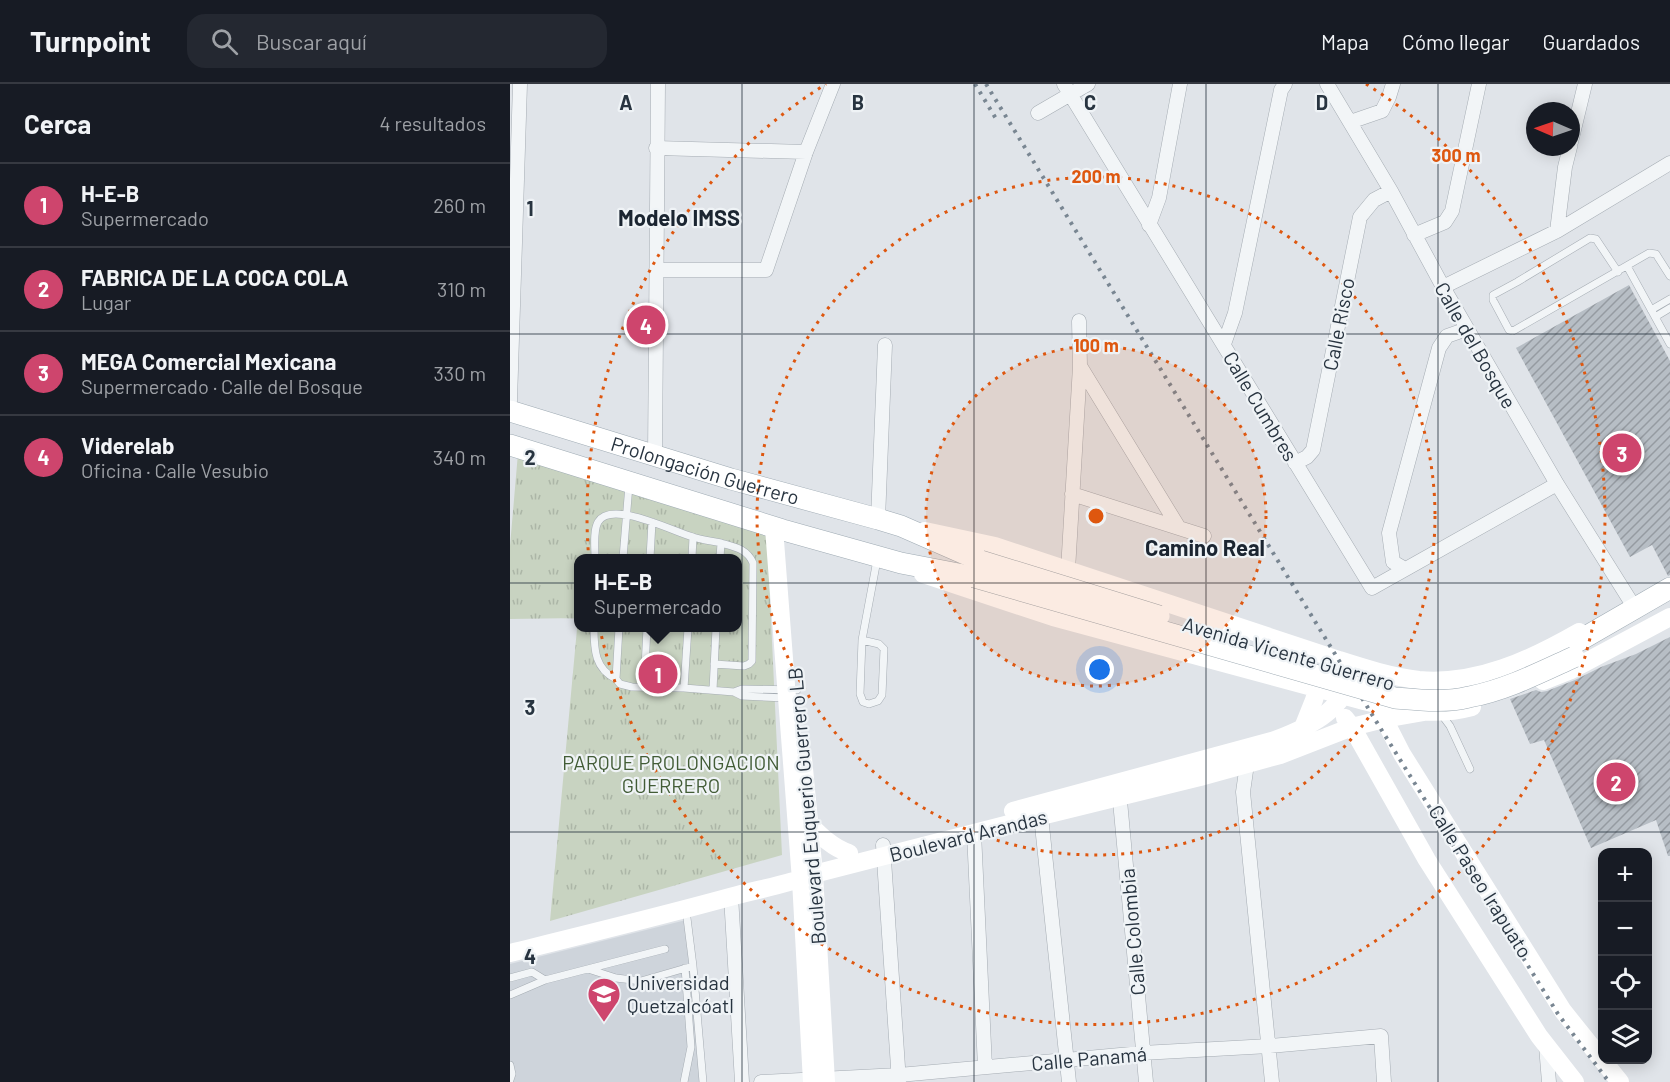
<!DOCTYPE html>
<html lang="es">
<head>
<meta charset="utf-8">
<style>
  :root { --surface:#171b24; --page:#242831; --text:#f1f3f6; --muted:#9ea1a6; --line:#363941; --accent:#ce456d }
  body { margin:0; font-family:Barlow,sans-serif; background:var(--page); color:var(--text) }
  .controls { position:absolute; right:18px; bottom:18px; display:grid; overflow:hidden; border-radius:12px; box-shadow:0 3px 15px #0003 }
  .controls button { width:54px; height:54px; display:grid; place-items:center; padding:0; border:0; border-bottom:2px solid var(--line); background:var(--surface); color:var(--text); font:30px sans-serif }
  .compass { position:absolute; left:1016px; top:18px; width:54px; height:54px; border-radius:50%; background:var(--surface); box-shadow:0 3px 15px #0003; rotate:272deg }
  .you { position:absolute; left:590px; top:586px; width:21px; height:21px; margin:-15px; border:4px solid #fff; border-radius:50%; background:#1a73e8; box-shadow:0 0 0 9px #1a73e833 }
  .badge { display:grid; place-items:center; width:39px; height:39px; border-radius:50%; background:var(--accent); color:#fff; font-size:20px; font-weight:700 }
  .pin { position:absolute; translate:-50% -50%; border:3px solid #fff; box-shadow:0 2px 6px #0006 }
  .popup { position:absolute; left:64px; top:470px; width:168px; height:78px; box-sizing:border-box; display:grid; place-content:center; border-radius:12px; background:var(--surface); filter:drop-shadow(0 2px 4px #0005); font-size:20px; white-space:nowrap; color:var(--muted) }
  .popup b { font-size:22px; color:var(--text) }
  .popup::after { content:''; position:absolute; left:50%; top:100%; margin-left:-12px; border:12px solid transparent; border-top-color:var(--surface) }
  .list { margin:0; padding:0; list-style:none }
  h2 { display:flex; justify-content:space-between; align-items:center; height:78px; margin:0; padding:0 24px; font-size:26px }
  h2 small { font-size:20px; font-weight:400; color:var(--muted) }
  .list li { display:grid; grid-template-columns:39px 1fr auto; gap:18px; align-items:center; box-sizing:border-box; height:84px; padding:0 24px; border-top:2px solid var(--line) }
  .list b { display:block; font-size:22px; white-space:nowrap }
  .list p { margin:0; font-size:20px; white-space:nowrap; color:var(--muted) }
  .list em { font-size:20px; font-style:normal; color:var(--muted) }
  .icon { flex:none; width:33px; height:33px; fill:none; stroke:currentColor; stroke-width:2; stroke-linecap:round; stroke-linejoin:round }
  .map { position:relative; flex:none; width:1160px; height:998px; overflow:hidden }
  header { display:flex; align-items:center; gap:36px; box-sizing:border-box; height:84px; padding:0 30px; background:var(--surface); border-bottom:2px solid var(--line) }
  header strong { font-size:28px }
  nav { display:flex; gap:33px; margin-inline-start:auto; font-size:21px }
  .search { width:420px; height:54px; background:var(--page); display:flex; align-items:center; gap:15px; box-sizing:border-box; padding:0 21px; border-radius:18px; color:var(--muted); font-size:22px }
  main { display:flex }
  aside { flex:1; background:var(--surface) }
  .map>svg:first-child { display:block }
  .built { fill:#ced4db }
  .park { fill:url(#park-tufts); fill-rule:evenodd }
  .building { fill:url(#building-hatch) }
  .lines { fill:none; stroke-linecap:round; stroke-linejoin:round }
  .lane-casing { stroke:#a5acb3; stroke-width:8 }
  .street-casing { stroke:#a5acb3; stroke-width:15 }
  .primary-casing { stroke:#9fabb4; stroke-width:22 }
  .lane { stroke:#f2f5f7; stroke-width:7 }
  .street { stroke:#f2f5f7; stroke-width:14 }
  .secondary { stroke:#fff; stroke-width:18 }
  .primary { stroke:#fff; stroke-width:21 }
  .rail { stroke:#798692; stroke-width:4; stroke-dasharray:3 6; stroke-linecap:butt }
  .primary-bridge-casing { stroke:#9fabb4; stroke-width:22; stroke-linecap:butt }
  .primary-bridge { stroke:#fff; stroke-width:21 }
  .grid { fill:none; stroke:#283440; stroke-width:1.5; stroke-opacity:0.55 }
  .ring { fill:none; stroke:#de570f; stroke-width:3; stroke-dasharray:3 6 }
  .labels { text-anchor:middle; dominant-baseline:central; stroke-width:4.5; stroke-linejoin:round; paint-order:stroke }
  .street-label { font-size:20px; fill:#283440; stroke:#eff3f6 }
  .park-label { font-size:20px; fill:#425c36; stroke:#eff3f6 }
  .poi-label { font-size:20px; fill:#283440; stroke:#eff3f6; text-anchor:start }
  .quarter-label { font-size:22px; font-weight:bold; fill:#1b2531; stroke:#eff3f6 }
  .grid-label { font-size:20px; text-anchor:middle; font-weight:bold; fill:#283440; stroke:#eff3f6; stroke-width:4.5; stroke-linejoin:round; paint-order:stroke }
  .centre { fill:#de570f; stroke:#eff3f6; stroke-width:3 }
  .ring-label { font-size:18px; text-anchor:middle; font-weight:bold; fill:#de570f; stroke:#eff3f6; stroke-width:4.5; stroke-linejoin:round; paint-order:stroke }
</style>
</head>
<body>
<header>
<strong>Turnpoint</strong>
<div class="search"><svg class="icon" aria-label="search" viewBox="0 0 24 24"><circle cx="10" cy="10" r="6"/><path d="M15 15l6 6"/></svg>Buscar aquí</div>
<nav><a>Mapa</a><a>Cómo llegar</a><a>Guardados</a></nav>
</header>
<main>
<aside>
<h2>Cerca<small>4 resultados</small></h2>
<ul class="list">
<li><span class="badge">1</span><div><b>H-E-B</b><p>Supermercado</p></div><em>260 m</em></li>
<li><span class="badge">2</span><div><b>FABRICA DE LA COCA COLA</b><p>Lugar</p></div><em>310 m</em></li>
<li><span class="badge">3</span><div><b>MEGA Comercial Mexicana</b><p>Supermercado · Calle del Bosque</p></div><em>330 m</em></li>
<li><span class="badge">4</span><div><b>Viderelab</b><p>Oficina · Calle Vesubio</p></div><em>340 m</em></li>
</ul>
</aside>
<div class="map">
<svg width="1160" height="998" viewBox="0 0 1160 998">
  <defs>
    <pattern id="park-tufts" width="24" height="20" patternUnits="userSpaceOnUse" patternTransform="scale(1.5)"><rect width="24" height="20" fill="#c8d3c1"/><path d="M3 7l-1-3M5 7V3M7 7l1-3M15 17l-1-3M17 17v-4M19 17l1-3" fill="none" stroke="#acb6a7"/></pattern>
    <pattern id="building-hatch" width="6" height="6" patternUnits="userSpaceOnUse" patternTransform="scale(1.5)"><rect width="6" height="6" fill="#b7bec5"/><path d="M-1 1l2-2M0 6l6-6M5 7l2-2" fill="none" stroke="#959ba1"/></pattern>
  </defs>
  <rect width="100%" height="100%" fill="#e0e4e9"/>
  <path class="built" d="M180 835 191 998H0V880Z"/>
  <path class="park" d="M8 369 257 450 272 771 40 837 68 534 0 535V462ZM68 474H228V544H68Z"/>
  <path class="building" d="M1119 201 1160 277V491L1158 492 1142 461 1120 473 1006 264Z
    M1160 553V772H1158L1146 736 1081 764 1034 656 1020 660 1000 615 1026 606 1031 608 1037 607 1065 596 1091 583 1126 570Z"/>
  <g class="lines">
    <g class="lane-casing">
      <path id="lane" d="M1117 182 1160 260
        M1108 188 1086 155 1080 154 1007 198 983 211V216L999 246 1003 247 1139 169 1146 170 1160 192
        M1141 226 1160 215
        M1145 233 1160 224
        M85 474C85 464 83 447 88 438 101 415 164 448 183 453 192 456 202 457 211 459L210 474
        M113 474 119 401
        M140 474 142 438
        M182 474 183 453
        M84 544C84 566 85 585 106 595
        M109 544 106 595 110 600 122 603 174 604 224 608 232 612 276 614
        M352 556 369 560 374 565 372 611 368 617 359 620 353 618 350 610 352 556 367 476
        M204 580 234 582 239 580 242 577 243 479C237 465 225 463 211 459
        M134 603 137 544
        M174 604 178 544
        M203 606 206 544
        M224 608 232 605 287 606
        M931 630 940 642 960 685
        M183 882 193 998
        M78 885 106 894 131 897 183 882 176 826
        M0 894 22 888 35 896
        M0 911 35 896 155 865
        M0 981 2 990 0 996
        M174 998 181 963 175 884"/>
    </g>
    <g class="street-casing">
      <path id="street" d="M554 0 862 504 1047 400
        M817 0 881 107 933 203 1047 400 1121 518
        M528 29 578 0
        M840 38 872 27 879 13 883 0
        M1061 58 1075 0
        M146 64 296 68
        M639 141 649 114 670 0
        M1047 147 1055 83 1060 63
        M904 151 935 138 942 127 969 0
        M146 186H256L296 68 323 0
        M933 203 1047 147 1160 79
        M714 260 725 229 771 6 775 0
        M570 282 669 444
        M0 317 10 0
        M145 371 148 0
        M785 379 797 373 803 366 850 133 864 116 881 107
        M562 410 694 452
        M368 435 375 261
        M895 485 883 478 879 449 929 264 937 252 957 245
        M558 486 570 282 569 237
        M736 672 737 680 733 708 762 998
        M609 706 636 998
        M531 732 559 998
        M464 749 475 983
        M373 761 389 998
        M221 812 232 998
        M1036 962 1039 998
        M251 998 389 991 632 969 759 962 871 952 874 998"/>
    </g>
    <g class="primary-casing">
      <g id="primary">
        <path id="s1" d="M0 327 221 395 368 435 391 442 471 477"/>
        <path d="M0 361 273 446 391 479 464 493"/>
        <path d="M1058 563 1160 504"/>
      </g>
    </g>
    <use href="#lane" class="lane"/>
    <use href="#street" class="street"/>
    <path class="secondary" d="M264 444 291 796 302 998
      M415 447 485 462 829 576C854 584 882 593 909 596 967 601 1020 576 1069 548
      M413 490 543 533 854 617C890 626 925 633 962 623
      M1033 597 1061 586 1160 533
      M870 627 892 670 1053 927 1110 998
      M835 634 842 643 917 776 1029 952 1065 998
      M792 646 804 616 810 594
      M293 674 304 790 316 998
      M503 727 765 656C812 638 826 627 852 584
      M299 740C311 752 323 764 339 769
      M0 869C73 851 147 833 220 813 248 805 277 801 304 790L503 739 690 693 770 671 842 643 874 635 914 628"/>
    <use href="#primary" class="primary"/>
    <path class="rail" d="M465 0 488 38
      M476 0 866 637 1048 930 1099 998"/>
    <g class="primary-bridge-casing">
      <path id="primary-bridge" d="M471 477 649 532
        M464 493 885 614C909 616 935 619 959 613 996 606 1031 588 1064 573"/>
    </g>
    <use href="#primary-bridge" class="primary-bridge"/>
  </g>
  <path class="grid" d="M232 0V998M464 0V998M696 0V998M928 0V998M0 250H1160M0 499H1160M0 748H1160"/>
  <circle cx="586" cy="432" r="170" fill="#de570f" fill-opacity=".12"/>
  <g class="ring">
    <circle cx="586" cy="432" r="170"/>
    <circle cx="586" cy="432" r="339"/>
    <path d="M856 0A509 509 0 1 1 316 0"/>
  </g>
  <defs>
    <g id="university-pin" transform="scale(1.725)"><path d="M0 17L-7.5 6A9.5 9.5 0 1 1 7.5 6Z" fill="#ce456d" stroke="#eff3f6"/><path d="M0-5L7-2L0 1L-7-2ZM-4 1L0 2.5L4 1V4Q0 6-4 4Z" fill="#fff"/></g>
  </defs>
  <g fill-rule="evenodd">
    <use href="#university-pin" x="94" y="910"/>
  </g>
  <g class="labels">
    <g class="street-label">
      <text transform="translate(828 240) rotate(-79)">Calle Risco</text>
      <text transform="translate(966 261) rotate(60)">Calle del Bosque</text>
      <text transform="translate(751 322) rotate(59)">Calle Cumbres</text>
      <text stroke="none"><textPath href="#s1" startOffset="204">Prolongación Guerrero</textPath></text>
      <text transform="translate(779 569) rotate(16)">Avenida Vicente Guerrero</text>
      <text transform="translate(296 722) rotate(-95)">Boulevard Euquerio Guerrero LB</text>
      <text transform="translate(458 751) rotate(-14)">Boulevard Arandas</text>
      <text transform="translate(971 797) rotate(58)">Calle Paseo Irapuato</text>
      <text transform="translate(622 848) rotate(-95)">Calle Colombia</text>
      <text transform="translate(579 974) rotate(-5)">Calle Panamá</text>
    </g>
    <g class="park-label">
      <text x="161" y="678">PARQUE PROLONGACION<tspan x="161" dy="23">GUERRERO</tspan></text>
    </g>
    <g class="poi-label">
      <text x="117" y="898">Universidad<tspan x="117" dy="23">Quetzalcóatl</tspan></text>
    </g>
    <g class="quarter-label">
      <text x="169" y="133">Modelo IMSS</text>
      <text x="695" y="463">Camino Real</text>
    </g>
  </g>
  <g class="grid-label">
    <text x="116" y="26">A</text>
    <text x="348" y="26">B</text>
    <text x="580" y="26">C</text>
    <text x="812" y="26">D</text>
    <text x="20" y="132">1</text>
    <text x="20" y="381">2</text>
    <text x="20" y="631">3</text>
    <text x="20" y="880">4</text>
  </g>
  <circle cx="586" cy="432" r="9" class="centre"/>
  <g class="ring-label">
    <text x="946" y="78">300 m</text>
    <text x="586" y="99">200 m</text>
    <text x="586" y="268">100 m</text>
  </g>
</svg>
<div class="controls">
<button>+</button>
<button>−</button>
<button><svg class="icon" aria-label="locate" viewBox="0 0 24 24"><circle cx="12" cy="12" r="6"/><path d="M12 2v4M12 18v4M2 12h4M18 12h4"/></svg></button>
<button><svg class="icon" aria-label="layers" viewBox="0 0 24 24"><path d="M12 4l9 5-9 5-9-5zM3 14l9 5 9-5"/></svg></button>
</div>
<svg class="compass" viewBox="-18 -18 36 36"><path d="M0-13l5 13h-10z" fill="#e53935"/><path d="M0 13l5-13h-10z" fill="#9ea1a6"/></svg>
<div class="you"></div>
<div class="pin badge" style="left:148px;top:590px">1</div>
<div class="popup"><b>H-E-B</b>Supermercado</div>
<div class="pin badge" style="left:1106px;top:698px">2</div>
<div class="pin badge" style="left:1112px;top:369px">3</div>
<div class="pin badge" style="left:136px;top:241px">4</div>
</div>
</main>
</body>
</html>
